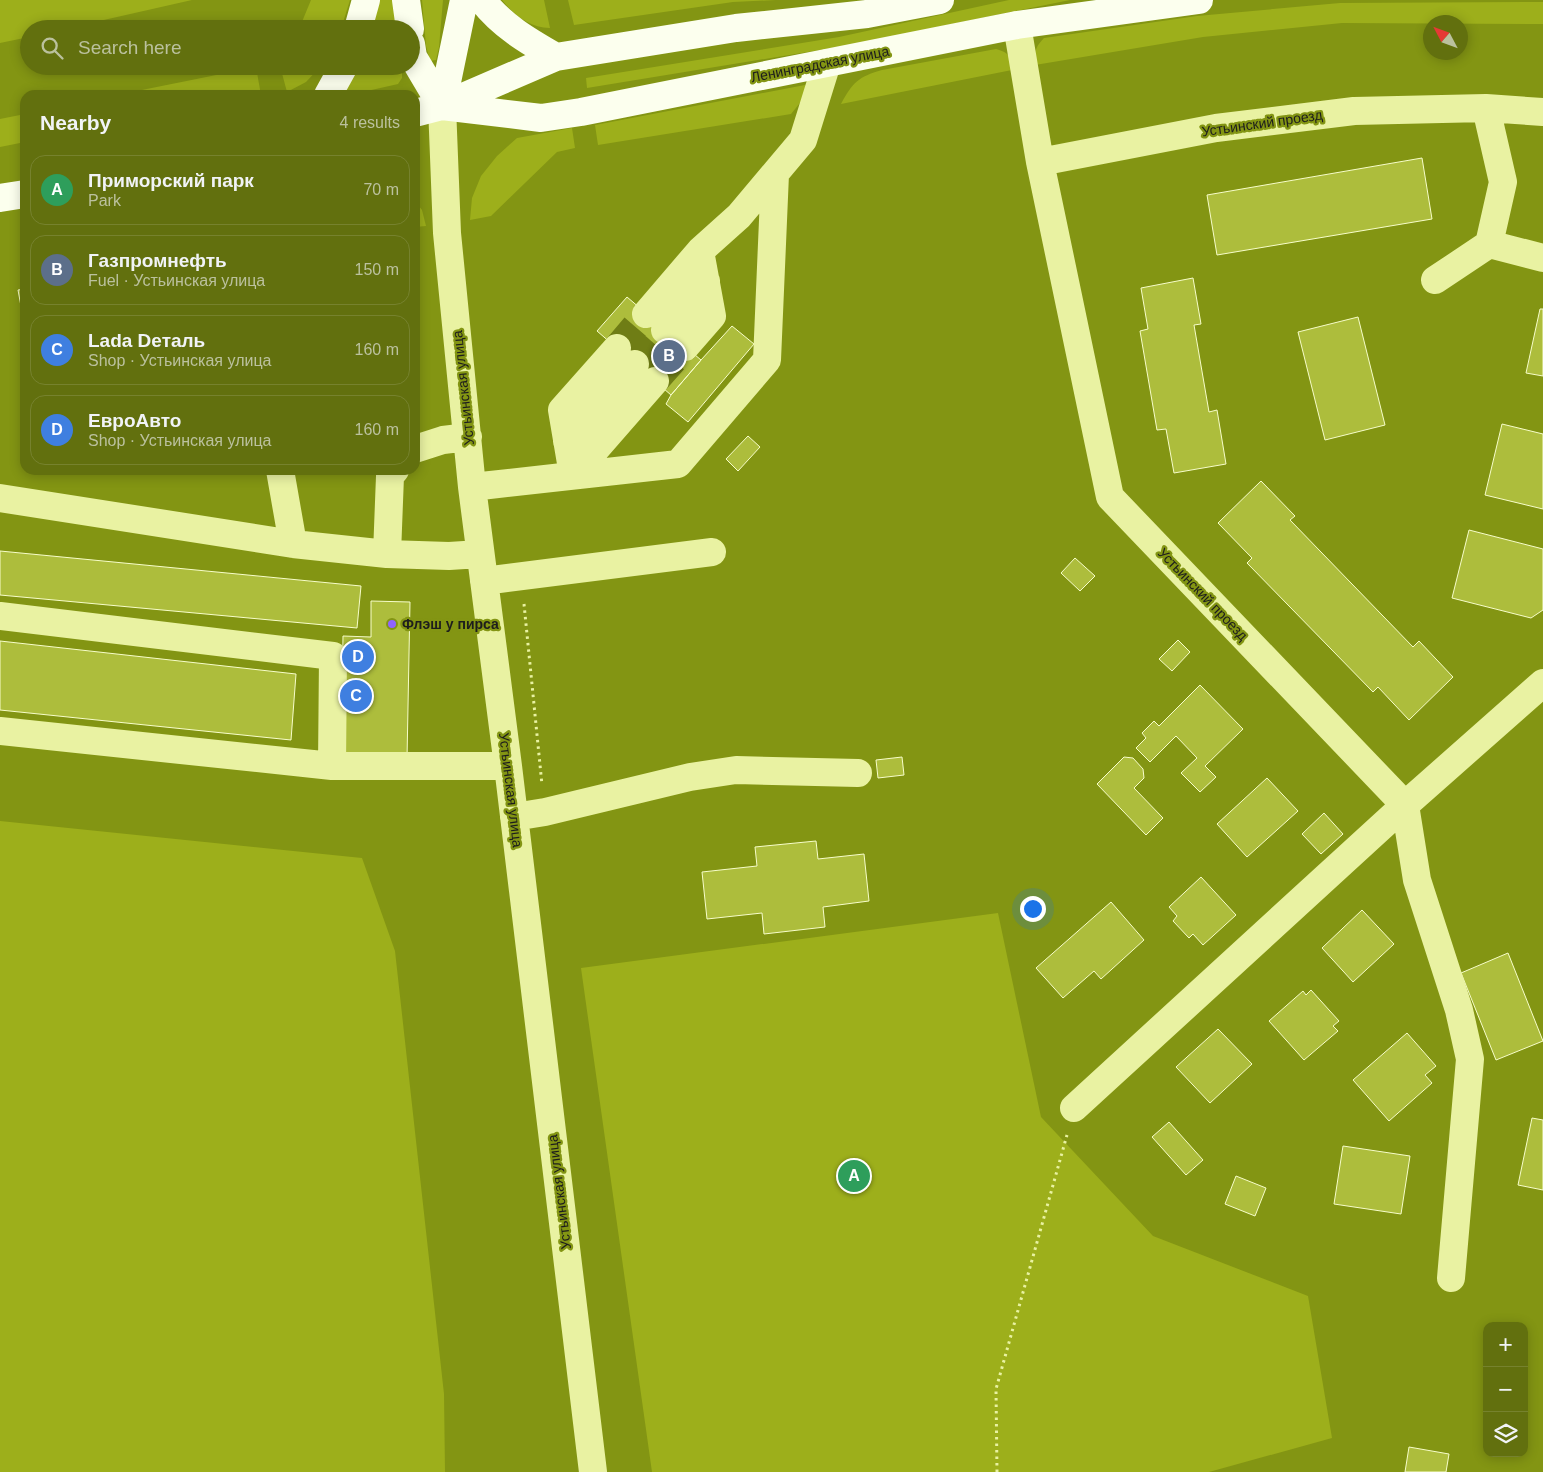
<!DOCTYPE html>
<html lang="en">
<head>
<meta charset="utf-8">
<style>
  :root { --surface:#62700e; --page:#687517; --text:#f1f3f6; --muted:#bbc19e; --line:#76822e; --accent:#95b2f1 }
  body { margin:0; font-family:Helvetica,sans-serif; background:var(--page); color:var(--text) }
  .controls { position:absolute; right:15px; bottom:15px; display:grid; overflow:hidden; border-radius:10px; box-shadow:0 2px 12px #0003 }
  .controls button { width:45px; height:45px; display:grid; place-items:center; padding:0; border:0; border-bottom:1px solid var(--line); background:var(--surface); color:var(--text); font:25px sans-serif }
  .compass { position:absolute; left:1423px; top:15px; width:45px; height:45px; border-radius:50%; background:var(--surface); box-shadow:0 2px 12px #0003; rotate:311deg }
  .you { position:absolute; left:1032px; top:908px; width:18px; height:18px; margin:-12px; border:4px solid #fff; border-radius:50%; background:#1a73e8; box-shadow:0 0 0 8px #1a73e833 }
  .badge { display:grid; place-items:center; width:32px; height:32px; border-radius:50%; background:var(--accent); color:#fff; font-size:16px; font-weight:700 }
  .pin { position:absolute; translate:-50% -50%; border:2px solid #fff; box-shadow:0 1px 5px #0006 }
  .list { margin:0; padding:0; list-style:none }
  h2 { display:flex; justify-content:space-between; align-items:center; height:65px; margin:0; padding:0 20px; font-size:21px }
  h2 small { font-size:16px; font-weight:400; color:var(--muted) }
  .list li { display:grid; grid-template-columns:32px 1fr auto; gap:15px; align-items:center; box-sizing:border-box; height:70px; margin:0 10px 10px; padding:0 10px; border:1px solid var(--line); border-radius:15px }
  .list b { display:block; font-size:19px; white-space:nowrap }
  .list p { margin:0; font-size:16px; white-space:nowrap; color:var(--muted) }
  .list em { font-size:16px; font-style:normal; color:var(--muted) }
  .icon { flex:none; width:28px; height:28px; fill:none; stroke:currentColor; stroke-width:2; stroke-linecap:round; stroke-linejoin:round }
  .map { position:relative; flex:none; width:1543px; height:1472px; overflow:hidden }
  .search { position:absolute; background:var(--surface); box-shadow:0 2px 12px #0003; left:20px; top:20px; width:400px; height:55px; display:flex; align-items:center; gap:12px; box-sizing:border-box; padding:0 18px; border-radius:28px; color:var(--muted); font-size:19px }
  .panel { position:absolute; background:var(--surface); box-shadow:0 2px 12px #0003; left:20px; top:90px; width:400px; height:385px; border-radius:15px }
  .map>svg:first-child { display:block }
  .green { fill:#9daf1b }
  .building { fill:#adbd3c; stroke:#f7fdca }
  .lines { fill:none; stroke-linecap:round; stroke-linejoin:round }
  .minor-tunnel { stroke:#6f7d15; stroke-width:28; stroke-dasharray:28 14; stroke-linecap:butt }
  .path { stroke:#e9f2a2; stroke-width:3; stroke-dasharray:2.5 4; stroke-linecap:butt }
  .minor { stroke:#e9f2a2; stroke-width:28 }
  .major { stroke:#fcffee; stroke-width:28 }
  .poi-dot { fill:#8f64ff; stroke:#839513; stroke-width:2 }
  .labels { text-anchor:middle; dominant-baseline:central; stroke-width:4.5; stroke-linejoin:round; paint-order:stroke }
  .street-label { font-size:14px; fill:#1d1d1d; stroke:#839513 }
  .poi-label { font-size:14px; font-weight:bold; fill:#1d1d1d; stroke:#839513; text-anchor:start }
</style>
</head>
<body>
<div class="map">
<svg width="1543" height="1472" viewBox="0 0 1543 1472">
  <rect width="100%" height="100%" fill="#839513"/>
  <path class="green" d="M0 0H192L64 29H29V37L0 43Z
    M311 0H350L341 29H299Z
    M376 0H397L398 29H369Z
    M422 0H443L439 47 436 60 430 61 426 46Z
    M502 0H544L550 28C529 27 515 16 502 0Z
    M568 0H776L733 2 574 25Z
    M1009 0H1070L844 46 587 88 586 78 839 37Z
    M1543 2V24L1342 23 1203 37 1035 65C1034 53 1035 47 1044 38L1197 16 1340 3Z
    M996 49C1010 53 1010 56 1012 70L841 104C853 82 858 77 882 70Z
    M280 66H321L306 82 287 92Z
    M352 66H402V78L398 84 354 94 344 91Z
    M256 67 261 95H117Z
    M805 85 808 93 791 114 598 145 595 125Z
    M25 114V142L0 147V119Z
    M572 128 575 148 557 152 491 216 470 220 472 198 481 176 497 156 517 138Z
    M415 201 422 210 426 226 415 227Z
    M0 821 362 858 395 951 444 1394 445 1472H0Z
    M998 913 1041 1117 1153 1236 1308 1296 1332 1438 1209 1472H652L581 968Z"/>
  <path class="building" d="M1422 158 1432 219 1217 255 1207 195Z
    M1193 278 1201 324 1194 325 1209 412 1217 410 1226 464 1174 473 1166 429 1157 430 1140 331 1148 329 1141 288Z
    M25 289V328L18 290Z
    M627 297 701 360 671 395 597 331Z
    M1540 309H1543V376L1526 373Z
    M1358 317 1385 425 1325 440 1298 332Z
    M732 326 754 344 688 422 666 404 671 395 701 360Z
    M1502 424 1543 434V509L1485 495Z
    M748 436 760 447 738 471 726 459Z
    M1261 481 1295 516 1290 520 1413 647 1419 641 1453 677 1409 720 1378 687 1373 692 1247 563 1252 558 1218 523Z
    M1469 530 1543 549V610L1531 618 1452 598Z
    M0 551 361 586 357 628 0 595Z
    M1075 558 1095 576 1080 591 1061 573Z
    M371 601 410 602 407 759 341 758 343 636 371 637Z
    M1178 640 1190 652 1172 671 1159 659Z
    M0 641 296 674 291 740 0 710Z
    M1200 685 1243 729 1205 766 1216 777 1200 792 1181 773 1197 758 1176 736 1150 762 1136 748 1146 738 1142 733 1154 721 1159 726Z
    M902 757 904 775 878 778 876 760Z
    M1124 757 1133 758 1143 769 1144 778 1134 788 1163 818 1146 835 1097 784Z
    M1267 778 1298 811 1247 857 1217 824Z
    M1324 813 1343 834 1321 854 1302 834Z
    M816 841 818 859 864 854 869 901 823 907 825 927 764 934 762 913 707 919 702 872 757 866 755 847Z
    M1201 877 1236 915 1203 945 1193 934 1189 938 1173 921 1177 916 1169 907Z
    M1111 902 1144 940 1101 979 1094 971 1063 998 1036 968Z
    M1362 910 1394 944 1353 982 1322 948Z
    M1508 953 1543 1041 1496 1060 1461 973Z
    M1311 990 1339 1021 1333 1026 1338 1031 1304 1060 1269 1021 1303 991 1306 995Z
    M1218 1029 1252 1064 1210 1103 1176 1067Z
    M1407 1033 1436 1066 1425 1075 1432 1083 1389 1121 1353 1080Z
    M1532 1118 1543 1120V1190L1518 1185Z
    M1169 1122 1203 1160 1186 1175 1152 1137Z
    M1343 1146 1410 1156 1401 1214 1334 1204Z
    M1236 1176 1266 1188 1255 1216 1225 1204Z
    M1409 1447 1449 1454 1446 1472H1405Z"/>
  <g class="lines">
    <path class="minor-tunnel" d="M617 348 646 314
      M635 364 665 330
      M655 381 685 347"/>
    <path class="path" d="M524 604 542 785
      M997 1472 996 1389 1067 1135"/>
    <path class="minor" d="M1017 25 1040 162 1110 497 1405 805 1543 683
      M442 106 447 233 472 487 508 766 593 1472
      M1486 108 1503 182 1489 244 1543 258
      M1040 162 1216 128 1354 111 1486 108 1543 112
      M1435 280 1489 244
      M646 314 700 251 739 216 803 140 827 63
      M665 330 706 281
      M685 347 712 316 700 251
      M567 441 635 364
      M415 449 443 440 468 437
      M280 470 293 544
      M573 475 562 410 617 348
      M573 475 655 381
      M472 487 678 464 767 360 775 174
      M0 498 293 544 387 554 449 556 480 554
      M387 554 390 476 395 470
      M484 581 712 552
      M0 616 333 656 332 766
      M0 731 332 766H508
      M1405 805 1417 880 1459 1010 1470 1059 1451 1278
      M514 817 545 812 690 777 736 770 858 773
      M1074 1108 1405 805"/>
    <path class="major" d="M406 0 410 29
      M482 0C502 26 528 41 556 57
      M358 29 366 0
      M411 44 413 57 442 106
      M328 95 344 66
      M442 106 541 118 581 112 1017 25 1199 0
      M442 106 464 0
      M415 113 442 106 556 57 736 28 867 14 940 0
      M0 198 25 194"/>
  </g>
  <circle class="poi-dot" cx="392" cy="624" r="5"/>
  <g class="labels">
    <g class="street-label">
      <text transform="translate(820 64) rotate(-11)">Ленинградская улица</text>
      <text transform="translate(1262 123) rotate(-8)">Устьинский проезд</text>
      <text transform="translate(463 388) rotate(-96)">Устьинская улица</text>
      <text transform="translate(1203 594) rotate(46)">Устьинский проезд</text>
      <text transform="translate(511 790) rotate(83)">Устьинская улица</text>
      <text transform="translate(559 1192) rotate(-97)">Устьинская улица</text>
    </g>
    <g class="poi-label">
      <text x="402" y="624">Флэш у пирса</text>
    </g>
  </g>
</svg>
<div class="controls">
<button>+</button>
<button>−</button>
<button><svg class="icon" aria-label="layers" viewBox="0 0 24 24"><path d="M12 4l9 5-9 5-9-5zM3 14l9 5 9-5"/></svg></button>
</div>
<svg class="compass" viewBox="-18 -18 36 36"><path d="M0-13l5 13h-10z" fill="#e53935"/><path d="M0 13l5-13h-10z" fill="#bbc19e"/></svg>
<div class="you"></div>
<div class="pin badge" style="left:854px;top:1176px;background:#2e9e5b">A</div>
<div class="pin badge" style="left:669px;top:356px;background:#5c6f8a">B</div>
<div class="pin badge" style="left:356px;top:696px;background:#3f7fe0">C</div>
<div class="pin badge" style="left:358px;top:657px;background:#3f7fe0">D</div>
<div class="search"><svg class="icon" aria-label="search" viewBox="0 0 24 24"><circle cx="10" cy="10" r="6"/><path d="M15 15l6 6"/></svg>Search here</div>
<section class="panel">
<h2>Nearby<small>4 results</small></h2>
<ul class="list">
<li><span class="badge" style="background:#2e9e5b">A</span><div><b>Приморский парк</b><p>Park</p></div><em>70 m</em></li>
<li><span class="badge" style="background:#5c6f8a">B</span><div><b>Газпромнефть</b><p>Fuel · Устьинская улица</p></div><em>150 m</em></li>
<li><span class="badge" style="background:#3f7fe0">C</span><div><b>Lada Dеталь</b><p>Shop · Устьинская улица</p></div><em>160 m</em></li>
<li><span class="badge" style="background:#3f7fe0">D</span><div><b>ЕвроАвто</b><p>Shop · Устьинская улица</p></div><em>160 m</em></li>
</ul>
</section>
</div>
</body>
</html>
